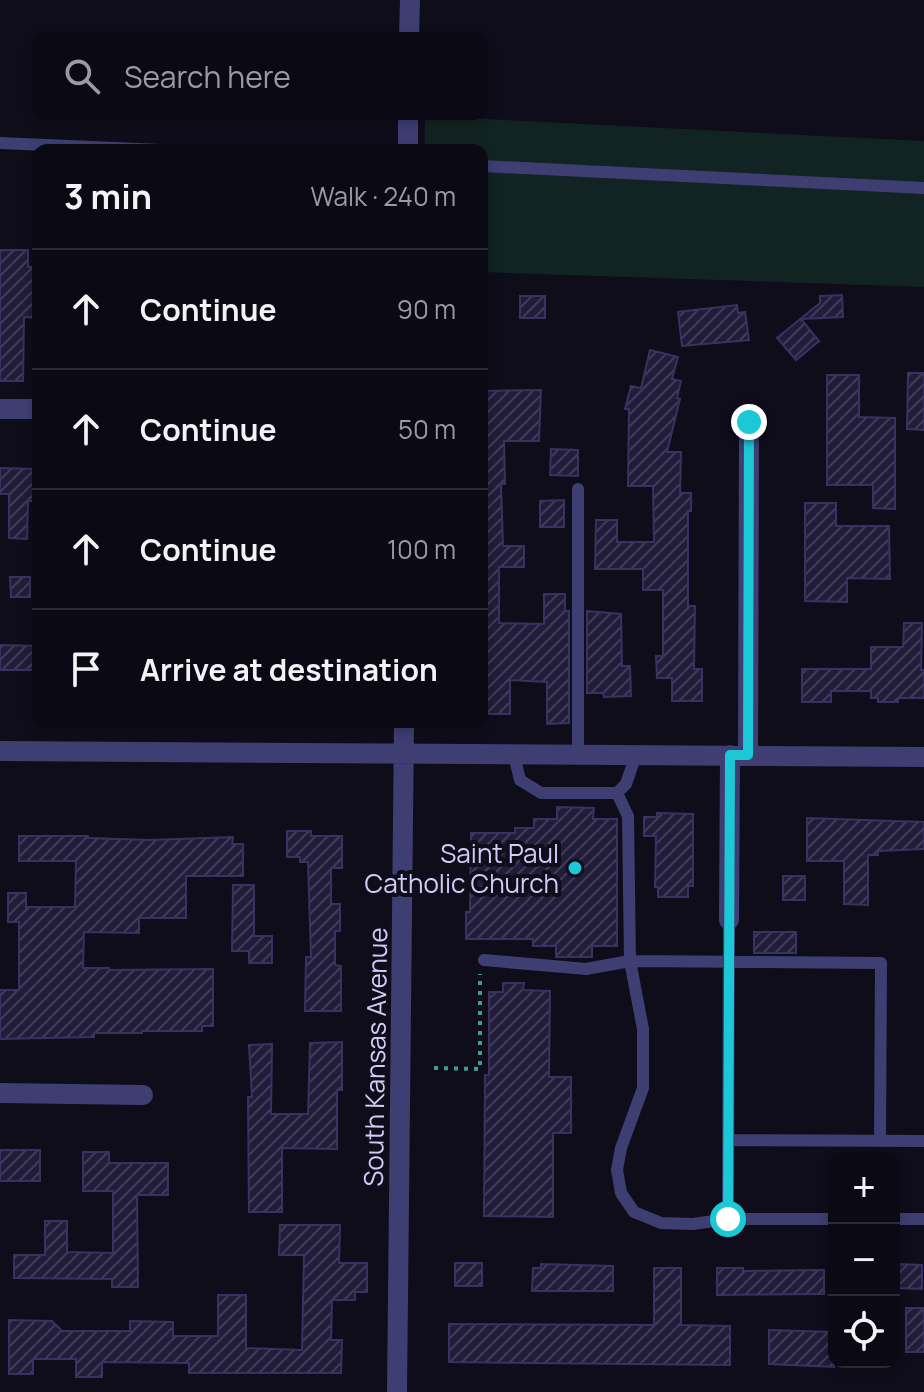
<!DOCTYPE html>
<html lang="en">
<head>
<meta charset="utf-8">
<style>
  :root { --surface:#0b0a14; --page:#191822; --text:#f1f3f6; --muted:#9a9aa0; --line:#2b2b34 }
  body { margin:0; font-family:Manrope,sans-serif; background:var(--page); color:var(--text) }
  .controls { position:absolute; right:24px; bottom:24px; display:grid; overflow:hidden; border-radius:16px; box-shadow:0 4px 12px #0003 }
  .controls button { width:72px; height:72px; display:grid; place-items:center; padding:0; border:0; border-bottom:2px solid var(--line); background:var(--surface); color:var(--text); font:40px sans-serif }
  .stop { position:absolute; width:24px; height:24px; margin:-18px; border:6px solid #1cc8d5; border-radius:50%; background:#fff }
  .stop.end { background:#1cc8d5; border-color:#fff; box-shadow:0 2px 8px #0008 }
  .list { margin:0; padding:0; list-style:none }
  h2 { display:flex; justify-content:space-between; align-items:center; height:104px; margin:0; padding:0 32px; font-size:34px }
  h2 small { font-size:26px; font-weight:400; color:var(--muted) }
  .list li { display:grid; grid-template-columns:52px 1fr auto; gap:24px; align-items:center; box-sizing:border-box; height:120px; padding:0 32px; border-top:2px solid var(--line) }
  .list b { display:block; font-size:30px; white-space:nowrap }
  .list em { font-size:26px; font-style:normal; color:var(--muted) }
  .icon { flex:none; width:44px; height:44px; fill:none; stroke:currentColor; stroke-width:2; stroke-linecap:round; stroke-linejoin:round }
  .map { position:relative; flex:none; width:924px; height:1392px; overflow:hidden }
  .search { position:absolute; background:var(--surface); box-shadow:0 4px 12px #0003; left:32px; top:32px; width:456px; height:88px; display:flex; align-items:center; gap:20px; box-sizing:border-box; padding:0 28px; border-radius:16px; color:var(--muted); font-size:30px }
  .panel { position:absolute; background:var(--surface); box-shadow:0 4px 12px #0003; left:32px; top:144px; width:456px; height:584px; border-radius:16px }
  .map>svg:first-child { display:block }
  .green { fill:#112322 }
  .building { fill:url(#building-hatch); stroke:#393162; stroke-width:2 }
  .lines { fill:none; stroke-linecap:round; stroke-linejoin:round }
  .path { stroke:#3b9e95; stroke-width:4; stroke-dasharray:4 6; stroke-linecap:butt }
  .lane { stroke:#3e3e73; stroke-width:12 }
  .street { stroke:#3e3e73; stroke-width:20 }
  .route { stroke:#1cc8d5; stroke-width:10 }
  .poi-dot { fill:#1cc8d5; stroke:#0f0d1a; stroke-width:3 }
  .labels { text-anchor:middle; dominant-baseline:central; stroke-width:8; stroke-linejoin:round; paint-order:stroke }
  .poi-label { font-size:26px; fill:#d0cdf8; stroke:#0f0d1a; text-anchor:end }
  .street-label { font-size:26px; fill:#d0cdf8; stroke:#0f0d1a }
</style>
</head>
<body>
<div class="map">
<svg width="924" height="1392" viewBox="0 0 924 1392">
  <defs>
    <pattern id="building-hatch" width="6" height="6" patternUnits="userSpaceOnUse" patternTransform="scale(2)"><rect width="6" height="6" fill="#211c39"/><path d="M-1 1l2-2M0 6l6-6M5 7l2-2" fill="none" stroke="#403c56"/></pattern>
  </defs>
  <rect width="100%" height="100%" fill="#0f0d1a"/>
  <path class="green" d="M425 116 924 141V287L482 272V150H425Z"/>
  <path class="building" d="M0 250H28V267H33V284H38V318L24 317 23 381H0Z
    M842 295 843 317 801 319 819 341 796 360 777 338 820 303V296Z
    M520 296H545V318H520Z
    M737 305 738 313 745 312 749 340 682 346 678 312Z
    M650 350 678 357 672 379 681 381 677 398 680 399 667 452H681L680 493H691V511H688V606H695L694 669H702V701H672V678H657L656 656H663V590H643V569H595L596 520H617V542H654L653 486H628L629 409H625L631 386 641 388Z
    M908 373H924V430L907 429Z
    M827 375H859V417L895 418V509L873 508V485H827Z
    M541 390 539 441H504L505 484H501L503 546H524V567H499V623L544 624V594H565V611H569V723L547 724V682L510 680V714H482V391Z
    M551 449 578 450V476L550 475Z
    M0 468 38 469V501H28L27 539 9 538V494H0Z
    M564 500V527H540V501Z
    M805 503H836V526H889L890 579 847 578V602L805 601Z
    M10 577H30V597H11Z
    M587 611 621 614 622 666H630L631 696 604 697 603 693H587Z
    M904 623H922L921 670H924V698H898V702H878V698H871V691H831V702H802V669H871V647H903Z
    M0 645 38 646V670H0Z
    M557 807 594 808 593 819H617V946H592V957H556V946H533V939H466V912H470L471 833H515V828H534V819H557Z
    M657 813 693 814V886H688V897H658V887H655L656 836H644V817H657Z
    M807 818 924 822V849L878 851V855H868V905L844 904V861H807Z
    M287 831H311V836H342V868H331V904H340V931H335V965L341 966V1011H305L306 957H311L308 862H300V857H287Z
    M19 836H88V838L150 840 233 837 232 844H243V876H186V918H139V933L84 932 83 968H109V970L213 969V1026H202V1031H142V1033H94V1037L0 1039V990H19V922H8V893H26V907H75L76 861H19Z
    M783 876H805V900H783Z
    M233 885H254V936H272V963H249V951H232Z
    M754 932H796V953H754Z
    M503 983H524L523 990 550 991 549 1077H571V1133H553V1217L484 1216 485 1075H489V992H503Z
    M342 1042V1090H337V1149L282 1148V1212H249L248 1097H252L249 1045 272 1044 271 1114H308L310 1043Z
    M0 1150H40V1181H0Z
    M83 1152H109V1163H168V1195H137L138 1287H112V1279L14 1278V1255H45V1221H67V1252L113 1253V1191H83Z
    M280 1225H340L339 1263H367V1292H355V1300H332L331 1340H342L341 1373H189V1363L102 1362V1377H76V1359H33V1374H9V1320L52 1321 62 1331H130V1321L173 1322V1336H218V1295H246V1348L302 1350 304 1255H279Z
    M455 1263H482V1286H455Z
    M541 1264 613 1266V1291H532L533 1268H541Z
    M897 1264 922 1265V1289L897 1288Z
    M654 1268H681V1325L730 1326V1365L449 1362V1324L654 1325Z
    M717 1268H743V1271L824 1270V1294L717 1295Z
    M906 1308H924V1352H906Z
    M769 1330 834 1332V1367L769 1364Z"/>
  <g class="lines">
    <path class="path" d="M434 1068 480 1069V974"/>
    <path class="lane" d="M0 143 161 150
      M482 166 924 188
      M578 489V755
      M514 755 520 780 541 793H617L626 784 636 755
      M617 793 628 816 630 961 643 1029V1088L621 1148 617 1170 621 1193 634 1212 661 1223 693 1224 728 1219H834
      M484 960 586 969 630 961 881 963 880 1140
      M728 1140 924 1141
      M728 1219 729 920
      M894 1219H924"/>
    <path class="street" d="M409 38 410 0
      M408 150V114
      M0 409H38
      M0 751 924 757
      M748 755 749 422
      M729 920 730 755
      M0 1093 143 1095
      M397 1392 404 722"/>
  </g>
  <g class="lines">
    <path class="route" d="M728 1219 730 755H748L749 422"/>
  </g>
  <circle class="poi-dot" cx="575" cy="868" r="8"/>
  <g class="labels">
    <g class="poi-label">
      <text x="559" y="853">Saint Paul<tspan x="559" dy="30">Catholic Church</tspan></text>
    </g>
    <g class="street-label">
      <text transform="translate(375 1057) rotate(-89)">South Kansas Avenue</text>
    </g>
  </g>
</svg>
<div class="controls">
<button>+</button>
<button>−</button>
<button><svg class="icon" aria-label="locate" viewBox="0 0 24 24"><circle cx="12" cy="12" r="6"/><path d="M12 2v4M12 18v4M2 12h4M18 12h4"/></svg></button>
</div>
<div class="stop" style="left:728px;top:1219px"></div>
<div class="stop end" style="left:749px;top:422px"></div>
<div class="search"><svg class="icon" aria-label="search" viewBox="0 0 24 24"><circle cx="10" cy="10" r="6"/><path d="M15 15l6 6"/></svg>Search here</div>
<section class="panel">
<h2>3 min<small>Walk · 240 m</small></h2>
<ul class="list">
<li><svg class="icon" aria-label="ahead" viewBox="0 0 24 24"><path d="M12 20V5M6 11l6-6 6 6"/></svg><div><b>Continue</b></div><em>90 m</em></li>
<li><svg class="icon" aria-label="ahead" viewBox="0 0 24 24"><path d="M12 20V5M6 11l6-6 6 6"/></svg><div><b>Continue</b></div><em>50 m</em></li>
<li><svg class="icon" aria-label="ahead" viewBox="0 0 24 24"><path d="M12 20V5M6 11l6-6 6 6"/></svg><div><b>Continue</b></div><em>100 m</em></li>
<li><svg class="icon" aria-label="arrive" viewBox="0 0 24 24"><path d="M6 21V4h12l-3 4 3 4H6"/></svg><div><b>Arrive at destination</b></div></li>
</ul>
</section>
</div>
</body>
</html>
